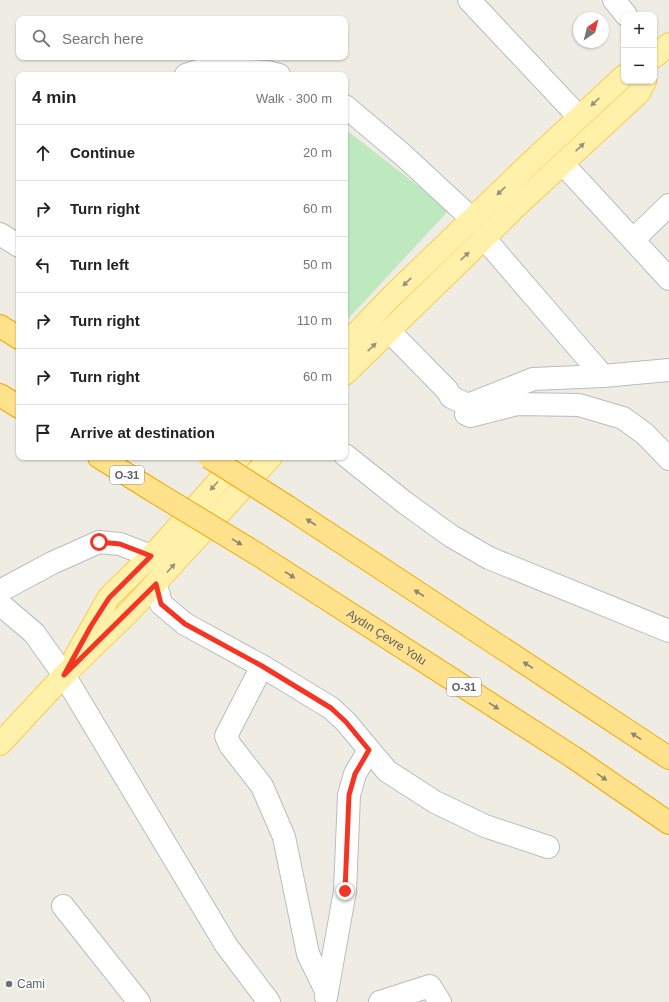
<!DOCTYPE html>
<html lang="en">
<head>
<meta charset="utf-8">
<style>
  :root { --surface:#fff; --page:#f2f2f2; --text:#222; --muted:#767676; --line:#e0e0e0 }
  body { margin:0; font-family:Arial,sans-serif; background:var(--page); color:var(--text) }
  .controls { position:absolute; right:12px; top:12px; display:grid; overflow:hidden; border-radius:8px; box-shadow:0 1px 3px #0004 }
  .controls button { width:36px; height:36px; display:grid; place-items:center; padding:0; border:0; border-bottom:1px solid var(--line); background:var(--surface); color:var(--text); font:20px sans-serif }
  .compass { position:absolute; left:573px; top:12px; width:36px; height:36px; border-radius:50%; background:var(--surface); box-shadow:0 1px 3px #0004; rotate:35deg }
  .stop { position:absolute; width:12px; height:12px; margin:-9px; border:3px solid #f43524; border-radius:50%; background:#fff }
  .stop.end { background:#f43524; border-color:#fff; box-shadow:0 1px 4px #0008 }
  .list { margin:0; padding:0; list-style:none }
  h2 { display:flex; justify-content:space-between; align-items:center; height:52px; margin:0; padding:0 16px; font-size:17px }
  h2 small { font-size:13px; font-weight:400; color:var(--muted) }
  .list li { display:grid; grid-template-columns:26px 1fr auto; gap:12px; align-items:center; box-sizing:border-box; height:56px; padding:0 16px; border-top:1px solid var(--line) }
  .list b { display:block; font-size:15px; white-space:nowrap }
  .list em { font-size:13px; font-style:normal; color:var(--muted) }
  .icon { flex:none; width:22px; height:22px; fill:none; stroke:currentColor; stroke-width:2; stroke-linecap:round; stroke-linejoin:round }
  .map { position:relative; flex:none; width:669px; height:1002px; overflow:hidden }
  .search { position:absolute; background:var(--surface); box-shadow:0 1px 3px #0004; left:16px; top:16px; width:332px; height:44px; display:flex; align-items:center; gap:10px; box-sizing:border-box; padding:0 14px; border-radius:8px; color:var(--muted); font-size:15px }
  .panel { position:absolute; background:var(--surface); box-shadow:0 1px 3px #0004; left:16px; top:72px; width:332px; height:388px; border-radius:8px }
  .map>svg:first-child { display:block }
  .green { fill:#bee8be }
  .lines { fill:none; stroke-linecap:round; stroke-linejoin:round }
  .minor-casing { stroke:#b8bcc0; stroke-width:24 }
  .major-casing { stroke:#facb51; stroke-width:24 }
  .highway-casing { stroke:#f3a700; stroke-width:24 }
  .minor { stroke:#fff; stroke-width:22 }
  .major { stroke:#fff1a9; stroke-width:22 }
  .highway { stroke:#ffe28b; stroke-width:22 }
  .highway-bridge-casing { stroke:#f3a700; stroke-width:24; stroke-linecap:butt }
  .highway-bridge { stroke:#ffe28b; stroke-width:22 }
  .oneway { fill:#94937d }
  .oneway2 { fill:#8c8770 }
  .route { stroke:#f43524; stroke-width:5 }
  .worship-dot { fill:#6b7280; stroke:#fff; stroke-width:1.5 }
  .labels { text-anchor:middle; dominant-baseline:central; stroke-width:3; stroke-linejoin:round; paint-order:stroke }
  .shield { fill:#fff; stroke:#8c9093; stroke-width:1 }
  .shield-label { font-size:11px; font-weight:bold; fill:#5b6065 }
  .street-label { font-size:12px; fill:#5b6065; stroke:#fff }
  .worship-label { font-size:12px; fill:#5b616d; stroke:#fff; text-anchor:start }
</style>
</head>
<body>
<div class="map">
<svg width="669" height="1002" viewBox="0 0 669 1002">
  <rect width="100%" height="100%" fill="#efede3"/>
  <path class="green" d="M345 129 449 210 345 322Z"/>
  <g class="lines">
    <g class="minor-casing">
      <path id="minor" d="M469 0 579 117
        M614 0 626 15
        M186 75 204 69 267 72 279 75
        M345 106 403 155 472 219
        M563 164 669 279
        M0 234 19 246
        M484 238 603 376
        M633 240 669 205
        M389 331 447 390 451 397 468 405 533 379 603 376 669 370
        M466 414 470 416 517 404 579 405 623 418 645 434 669 459
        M345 455 404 502 451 536 489 558 669 631
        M156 584 161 604 185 624 262 666 331 708 346 722 387 771 435 802 485 826 548 847
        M0 591 52 563 99 542 120 544 151 556
        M0 604 34 633 64 675 226 945 269 1002
        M262 666 226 736 230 745 262 786 284 837 308 954 327 993
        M63 906 139 1002
        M326 997 345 891 349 795 355 774 369 750
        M380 1002 430 986 440 1002"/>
    </g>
    <g class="major-casing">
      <path id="major" d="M654 57 669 44
        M345 345 390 298 529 164 624 76
        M345 374 520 203 639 93 645 81
        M75 657 109 597 159 548 240 457
        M0 744 64 675 130 611 271 457"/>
    </g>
    <g class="highway-casing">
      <g id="highway">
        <path d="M0 326 19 338"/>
        <path d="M0 395 19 407"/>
        <path d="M99 457 155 492"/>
        <path d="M288 507 669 758"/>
        <path id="s1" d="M257 554 573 757 669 823"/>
      </g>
    </g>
    <use href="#minor" class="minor"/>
    <use href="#major" class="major"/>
    <use href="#highway" class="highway"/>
    <g class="highway-bridge-casing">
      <path id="highway-bridge" d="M209 457 288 507
        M155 492 257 554"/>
    </g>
    <use href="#highway-bridge" class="highway-bridge"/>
  </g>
  <defs><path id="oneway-solid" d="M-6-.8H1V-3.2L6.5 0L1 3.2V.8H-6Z"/></defs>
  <g class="oneway">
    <use href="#oneway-solid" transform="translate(595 102) rotate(137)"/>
    <use href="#oneway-solid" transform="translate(580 147) rotate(-43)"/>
    <use href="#oneway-solid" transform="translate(501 191) rotate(136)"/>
    <use href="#oneway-solid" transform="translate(465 256) rotate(-44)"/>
    <use href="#oneway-solid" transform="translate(407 282) rotate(136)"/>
    <use href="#oneway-solid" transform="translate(372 347) rotate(-44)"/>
    <use href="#oneway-solid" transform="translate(214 486) rotate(132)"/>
    <use href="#oneway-solid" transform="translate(171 568) rotate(-47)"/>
  </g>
  <g class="oneway2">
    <use href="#oneway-solid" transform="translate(311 522) rotate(-147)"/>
    <use href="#oneway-solid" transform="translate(237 542) rotate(31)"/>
    <use href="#oneway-solid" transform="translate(290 575) rotate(33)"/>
    <use href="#oneway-solid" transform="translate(419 593) rotate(-147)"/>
    <use href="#oneway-solid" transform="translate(528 665) rotate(-147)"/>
    <use href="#oneway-solid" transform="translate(494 706) rotate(33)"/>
    <use href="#oneway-solid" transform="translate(636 736) rotate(-147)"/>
    <use href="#oneway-solid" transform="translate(602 777) rotate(35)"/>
  </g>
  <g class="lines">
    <path class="route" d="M99 542 120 544 151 556 109 598 91 626 64 675 156 584 161 604 185 624 262 666 331 708 346 722 369 750 355 774 349 795 345 891"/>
  </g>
  <circle class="worship-dot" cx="9" cy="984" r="4"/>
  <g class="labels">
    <g class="shield">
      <rect x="110" y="466" width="34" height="18" rx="3"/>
      <rect x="447" y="678" width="34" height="18" rx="3"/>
    </g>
    <g class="shield-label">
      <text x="127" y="475">O-31</text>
      <text x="464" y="687">O-31</text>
    </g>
    <g class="street-label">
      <text stroke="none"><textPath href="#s1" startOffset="154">Aydın Çevre Yolu</textPath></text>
    </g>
    <g class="worship-label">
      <text x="17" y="984">Cami</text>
    </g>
  </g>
</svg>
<div class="controls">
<button>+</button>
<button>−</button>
</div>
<svg class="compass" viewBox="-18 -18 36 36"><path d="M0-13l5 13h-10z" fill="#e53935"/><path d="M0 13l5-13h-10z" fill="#767676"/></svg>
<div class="stop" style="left:99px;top:542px"></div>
<div class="stop end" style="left:345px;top:891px"></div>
<div class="search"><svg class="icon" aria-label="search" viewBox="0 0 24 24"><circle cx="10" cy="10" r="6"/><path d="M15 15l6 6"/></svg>Search here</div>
<section class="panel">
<h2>4 min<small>Walk · 300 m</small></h2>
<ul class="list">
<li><svg class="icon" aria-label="ahead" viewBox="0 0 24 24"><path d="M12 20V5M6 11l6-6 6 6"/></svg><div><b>Continue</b></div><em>20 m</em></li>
<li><svg class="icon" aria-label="right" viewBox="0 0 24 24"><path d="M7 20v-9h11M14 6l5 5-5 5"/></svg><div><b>Turn right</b></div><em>60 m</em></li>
<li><svg class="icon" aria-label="left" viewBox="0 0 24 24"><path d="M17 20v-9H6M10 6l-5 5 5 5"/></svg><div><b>Turn left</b></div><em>50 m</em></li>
<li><svg class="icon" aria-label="right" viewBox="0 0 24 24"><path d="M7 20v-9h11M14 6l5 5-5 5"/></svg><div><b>Turn right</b></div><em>110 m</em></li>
<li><svg class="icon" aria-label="right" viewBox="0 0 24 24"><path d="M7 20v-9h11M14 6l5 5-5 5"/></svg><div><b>Turn right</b></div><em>60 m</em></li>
<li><svg class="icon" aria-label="arrive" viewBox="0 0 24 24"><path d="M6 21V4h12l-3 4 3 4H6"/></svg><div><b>Arrive at destination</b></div></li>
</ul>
</section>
</div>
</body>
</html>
